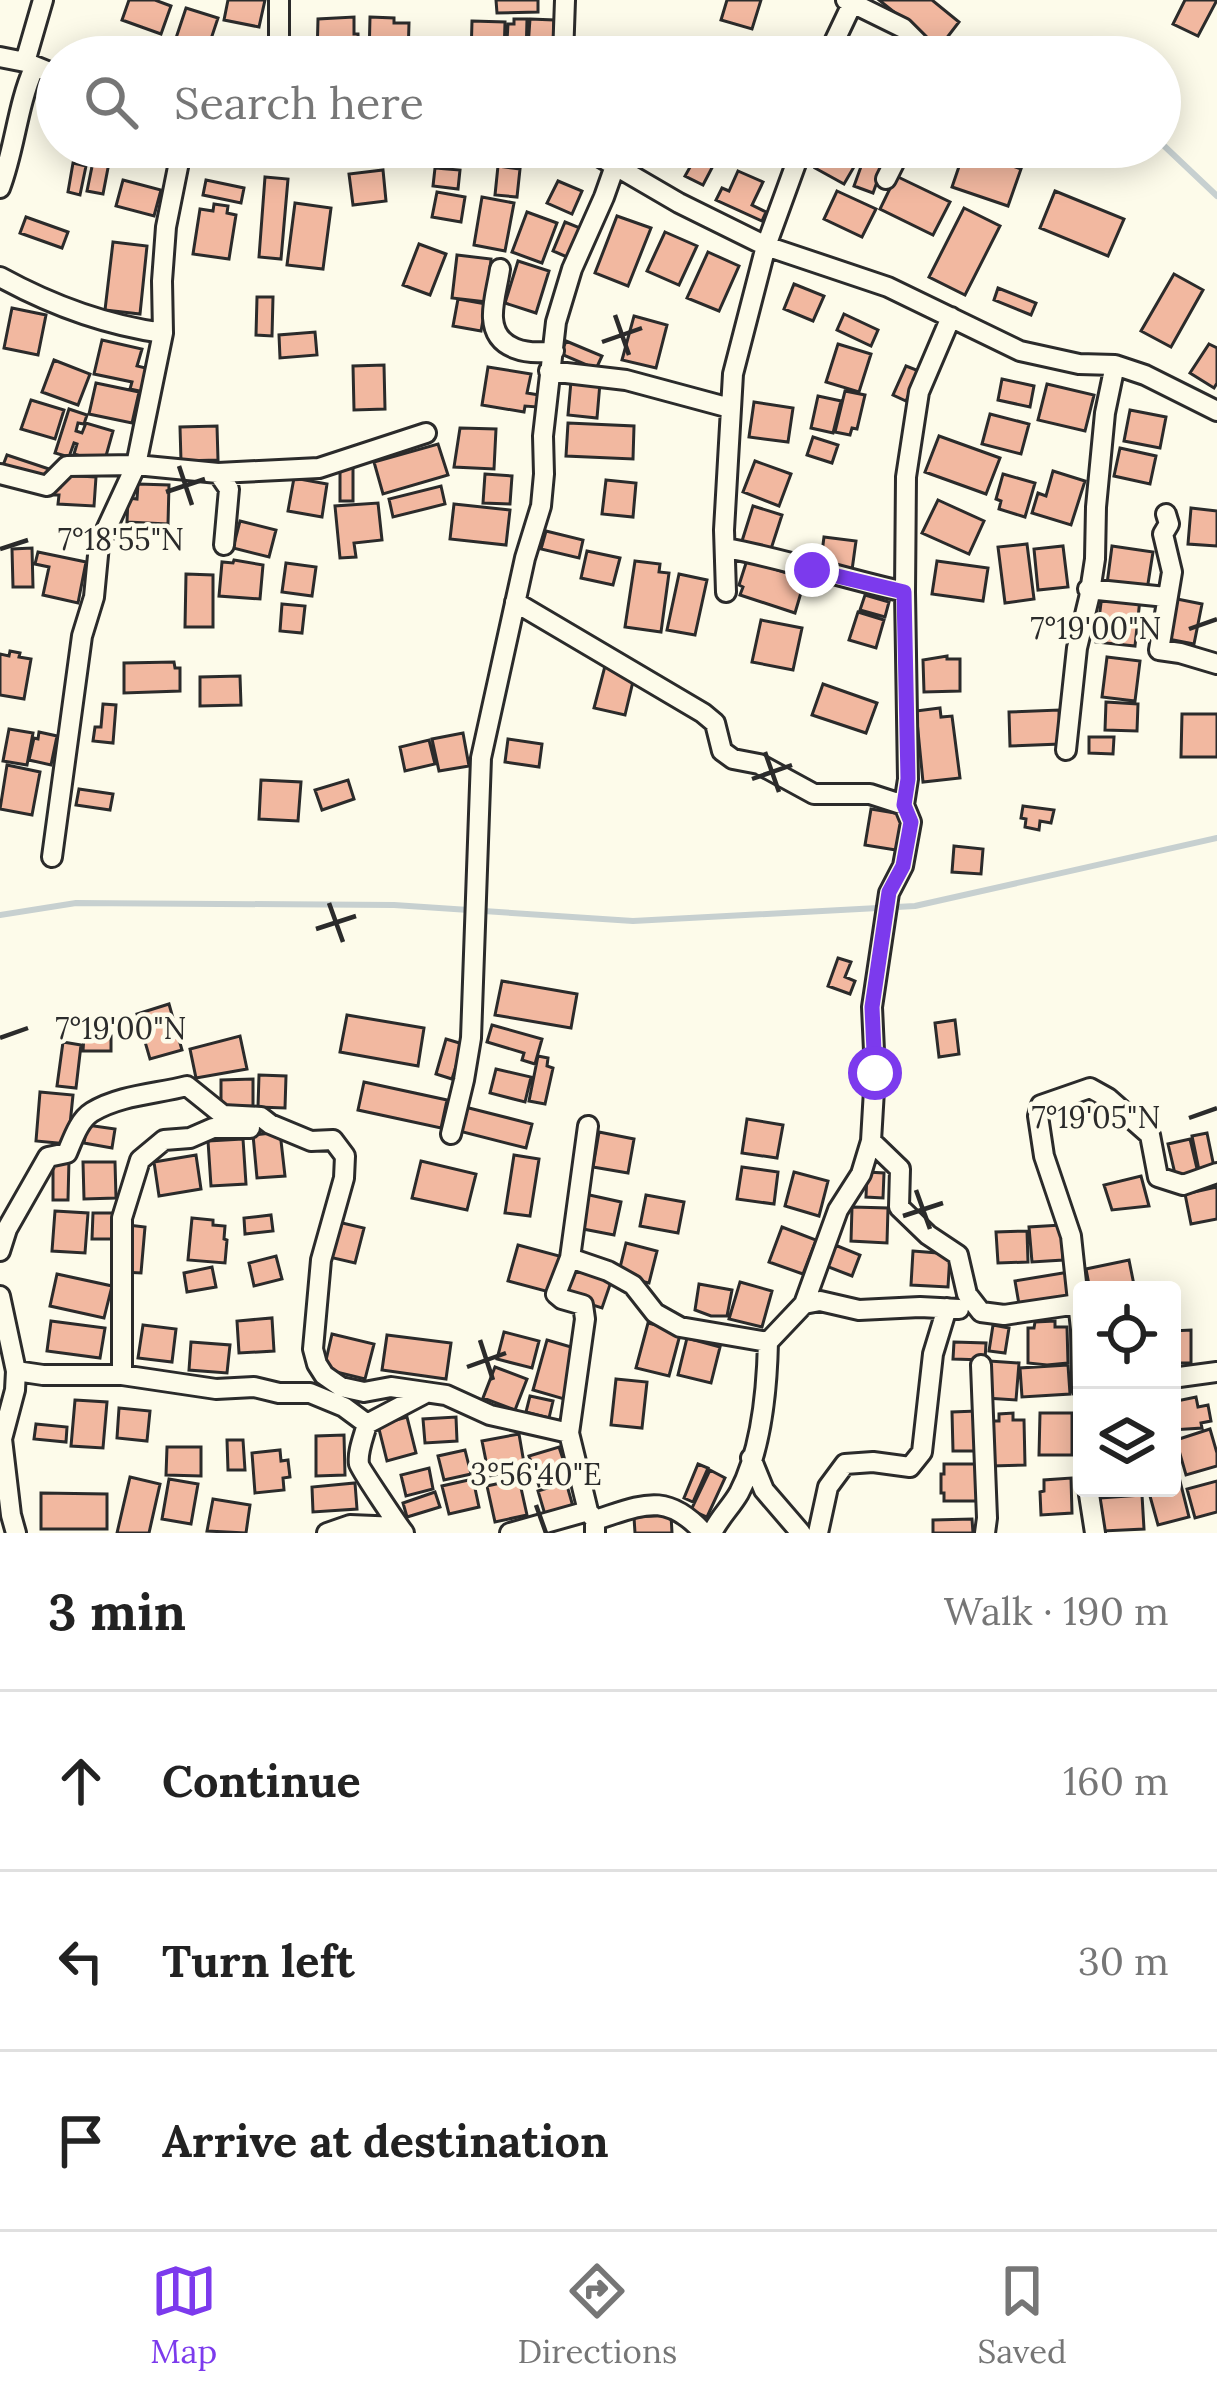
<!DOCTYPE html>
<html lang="en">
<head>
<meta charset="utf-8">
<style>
  :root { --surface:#fff; --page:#f6f6f6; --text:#222; --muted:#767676; --line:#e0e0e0; --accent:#7c3aed }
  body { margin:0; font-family:Lora,serif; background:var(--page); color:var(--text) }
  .controls { position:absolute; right:36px; bottom:36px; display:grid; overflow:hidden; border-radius:12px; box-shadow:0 6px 30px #0003 }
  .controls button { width:108px; height:108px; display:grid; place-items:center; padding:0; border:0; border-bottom:3px solid var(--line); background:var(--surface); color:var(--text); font:60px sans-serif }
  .stop { position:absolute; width:36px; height:36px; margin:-27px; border:9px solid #7c3aed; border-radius:50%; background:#fff }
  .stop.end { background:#7c3aed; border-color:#fff; box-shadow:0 3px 12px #0008 }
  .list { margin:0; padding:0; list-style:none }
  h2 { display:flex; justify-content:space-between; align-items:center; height:156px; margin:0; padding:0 48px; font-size:51px }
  h2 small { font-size:39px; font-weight:400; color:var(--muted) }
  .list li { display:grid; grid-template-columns:78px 1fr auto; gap:36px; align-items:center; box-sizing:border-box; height:180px; padding:0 48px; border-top:3px solid var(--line) }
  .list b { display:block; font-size:45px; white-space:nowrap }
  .list em { font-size:39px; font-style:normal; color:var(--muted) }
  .icon { flex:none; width:66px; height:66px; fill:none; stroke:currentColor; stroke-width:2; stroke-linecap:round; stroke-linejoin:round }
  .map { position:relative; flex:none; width:1217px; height:1533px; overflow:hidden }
  .search { position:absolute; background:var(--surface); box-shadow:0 6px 30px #0003; left:36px; right:36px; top:36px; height:132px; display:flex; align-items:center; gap:30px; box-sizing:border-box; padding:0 42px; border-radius:66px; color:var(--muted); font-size:45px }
  .sheet { height:696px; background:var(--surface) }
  nav { display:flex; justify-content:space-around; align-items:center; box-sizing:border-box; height:168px; border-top:3px solid var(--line); background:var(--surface); font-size:33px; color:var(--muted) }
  nav a { display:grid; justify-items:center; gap:6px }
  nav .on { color:var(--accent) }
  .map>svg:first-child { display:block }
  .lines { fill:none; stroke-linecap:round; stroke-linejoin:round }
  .stream { stroke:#c7d0d0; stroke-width:6 }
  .building { fill:#f2b8a0; stroke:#2b2b2b; stroke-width:3 }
  .street-casing { stroke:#2b2b2b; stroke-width:24 }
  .street { stroke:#fdfbea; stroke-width:18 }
  .route { stroke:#7c3aed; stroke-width:15 }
  .ticks { fill:none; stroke:#2b2b2b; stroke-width:4.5 }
  .ticks-label { font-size:30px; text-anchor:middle; fill:#2b2b2b; stroke:#fdfbea; stroke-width:9; stroke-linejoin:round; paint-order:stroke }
</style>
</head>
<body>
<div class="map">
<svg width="1217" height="1533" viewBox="0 0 1217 1533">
  <rect width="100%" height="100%" fill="#fdfbea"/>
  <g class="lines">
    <path class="stream" d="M1160 142 1217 196
      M0 915 76 903 394 905 633 921 915 906 1217 838"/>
  </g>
  <path class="building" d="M129 0H155L171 6 161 34 122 20Z
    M228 0H265L259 27 224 20Z
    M496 0H538V12L497 13Z
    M727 0H761L752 29 721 20Z
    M879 0H932L959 22 939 48Z
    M1185 0H1217L1198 36 1173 24Z
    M186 8 218 18 207 51 175 41Z
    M354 17V34H358L359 57H317L318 19Z
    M370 17 394 18V23H409L408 57H369Z
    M514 19H527L526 57H506L508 24H514Z
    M530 19 554 20 553 48 528 47Z
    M472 21 505 22 504 57H471Z
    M96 147H112L103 194 87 191Z
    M821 147H863L865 148 844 184 815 168 821 158 816 155Z
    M917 147H954L947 165 915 153Z
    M965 149 1021 169 1008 206 952 187Z
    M708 159 715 162 703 185 685 176 694 160 705 166Z
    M863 161 882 168 873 193 854 186Z
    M73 163 86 166 80 195 68 192Z
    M498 166 520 169 517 197 495 195Z
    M435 168 460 170 458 189 433 186Z
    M383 170 386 201 353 205 349 174Z
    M738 171 763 182 752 205 766 212 762 221 716 200 722 188 729 191Z
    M896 176 950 202 933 235 880 209Z
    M265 177 288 179 281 259 259 257Z
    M123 180 161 190 154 216 116 206Z
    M206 180 244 188 241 203 203 195Z
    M558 181 582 191 572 214 547 203Z
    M837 191 876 209 862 237 824 219Z
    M1055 191 1124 219 1108 256 1040 228Z
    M437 192 465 197 461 222 432 217Z
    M482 197 514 203 505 251 474 245Z
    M295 203 331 208 323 269 287 265Z
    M214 204 228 206 227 213 236 215 229 259 193 254 200 209 213 211Z
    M964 208 1000 226 965 295 929 277Z
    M527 212 557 223 542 263 512 252Z
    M617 216 651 228 628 286 595 273Z
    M26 217 68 232 62 248 20 233Z
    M565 222 580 228 567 257 553 251Z
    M665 232 697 246 679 285 647 271Z
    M113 242 147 246 140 314 105 310Z
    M419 244 446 254 430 295 403 285Z
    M708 252 739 266 719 311 687 298Z
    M457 255 491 259 487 302 452 298Z
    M518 261 549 271 536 313 505 303Z
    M1174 274 1203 290 1171 347 1141 331Z
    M794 284 824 296 813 321 784 309Z
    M998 288 1036 303 1031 315 994 300Z
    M257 297H273L272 336 256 335Z
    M458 299 486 304 481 331 453 326Z
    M12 308 46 315 38 355 4 348Z
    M844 314 878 330 871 346 837 330Z
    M634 316 667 325 656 368 622 360Z
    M315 332 317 355 280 358 279 335Z
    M102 340 142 349 137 366 150 369 144 392 130 389 132 382 94 374Z
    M566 341 602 356 596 369 561 354Z
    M838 344 871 354 859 392 826 382Z
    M1209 344 1217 348V383L1214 388 1190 373Z
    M54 360 90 374 78 405 42 392Z
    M384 365 385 409 354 410 353 366Z
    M906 366 919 371 906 401 893 395Z
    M488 367 531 374 527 393 539 395 537 407 525 406 524 412 482 405Z
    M1002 379 1034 386 1030 407 998 400Z
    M571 381 600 383 597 418 568 415Z
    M96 383 139 392 132 423 89 414Z
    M1047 384 1094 395 1085 431 1038 420Z
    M845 391 865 395 857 429 852 428 850 435 835 432Z
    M818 396 841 401 833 433 811 428Z
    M31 400 64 410 55 439 21 429Z
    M754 402 793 408 788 442 749 437Z
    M69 409 87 415 84 424 78 423 76 431 82 433 86 423 113 431 104 463 74 454 77 444 74 443 69 457 55 453Z
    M1130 410 1166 417 1160 448 1124 441Z
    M990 414 1029 424 1021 454 982 444Z
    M568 423 634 426 633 459 566 456Z
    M217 426 218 460 181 461 180 427Z
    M460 428 496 429 494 469 454 467Z
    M939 436 1000 458 986 494 925 472Z
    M813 437 838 445 832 463 807 455Z
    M438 444 448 475 383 494 374 462Z
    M1120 448 1156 456 1150 484 1114 476Z
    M7 455 49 469 44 483 2 468Z
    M755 461 791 474 779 506 743 492Z
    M340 468H353V501H340Z
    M1053 471 1085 481 1071 525 1032 513 1038 493 1046 496Z
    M485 474 512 476 510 504 483 503Z
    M1003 474 1035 483 1025 517 999 509 1001 501 996 499Z
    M61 475 96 477 94 506 58 504 59 495H52V487H60Z
    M294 478 327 484 322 517 288 511Z
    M606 480 636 483 633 517 602 514Z
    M138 484 169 485 168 524 127 522 128 498 137 499Z
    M441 486 445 504 393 517 389 499Z
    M938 500 984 521 969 554 922 533Z
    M378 503 382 540 354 543 356 557 340 558 335 506Z
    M454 504 510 510 506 545 450 539Z
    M753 506 782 515 771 549 742 541Z
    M1191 508 1217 511V546L1188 544Z
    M240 521 276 530 269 557 233 548Z
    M546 531 583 540 579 558 541 549Z
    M824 537 856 541 852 570 820 567Z
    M1027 544 1034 599 1005 603 998 547Z
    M1063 546 1068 587 1038 590 1034 549Z
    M1112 546 1153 552 1147 590 1107 584Z
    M32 548 33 587H13L12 549Z
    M587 551 620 558 613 585 581 578Z
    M38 552 86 562 78 603 43 595 49 567 35 564Z
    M234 560 263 565 260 599 219 596 222 562 233 563Z
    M747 560 805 579 795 613 740 595 743 587 739 585Z
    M635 561 660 564 659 572 669 573 661 632 625 627Z
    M937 561 988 568 983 601 932 594Z
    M286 563 316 567 312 596 282 592Z
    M186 574 213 575V627H185Z
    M679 574 707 580 695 635 667 630Z
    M865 595 889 602 885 617 860 610Z
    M1102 595 1140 599 1135 646 1096 642Z
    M1172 598 1202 604 1194 644 1163 638Z
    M282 604 305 606 302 633 280 631Z
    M858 612 884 620 876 648 849 640Z
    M761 620 802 628 793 670 752 662Z
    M10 651 20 653 19 657 31 659 24 699 0 695V654L9 656Z
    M947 656V659H960V691L924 692 923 660Z
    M1107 657 1140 661 1135 701 1102 697Z
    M174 662 175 668H180V691L124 693V663Z
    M605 666 635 673 625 715 594 708Z
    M240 676 241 705 200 706V677Z
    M823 684 877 703 866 733 812 715Z
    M1106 702 1138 704 1137 731 1105 730Z
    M103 704 116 705 113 743 93 741 95 727H101Z
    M940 708 941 717 952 716 960 778 923 782 916 711Z
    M1059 710 1060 744 1010 746 1009 712Z
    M1182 714H1217V757H1181Z
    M9 729 33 733 27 765 3 761Z
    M39 732 57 736 51 765 29 760 34 738 38 739Z
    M463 733 469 766 439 771 432 739Z
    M1089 737H1114L1113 754 1089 753Z
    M508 739 542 744 539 767 505 762Z
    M429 740 435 764 405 771 400 747Z
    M7 765 40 772 32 815 0 809Z
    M261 780 301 782 298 821 259 819Z
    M348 780 354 799 322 810 315 790Z
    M79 789 113 794 110 810 76 805Z
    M1023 806 1054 810 1051 823 1040 821 1039 830 1025 827 1026 819 1021 818Z
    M871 809 907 815 902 851 865 845Z
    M954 846 983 849 981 874 952 872Z
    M838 958 851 962 845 977 855 981 850 994 828 986Z
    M502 981 577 994 571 1028 495 1015Z
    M169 1004 182 1050 150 1059 137 1014Z
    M347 1015 424 1028 418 1066 340 1052Z
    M955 1020 959 1054 939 1057 935 1023Z
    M492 1025 542 1039 535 1064 522 1060 524 1053 487 1042Z
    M84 1036H111V1051H83Z
    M240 1036 247 1069 196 1078 190 1049Z
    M446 1039 463 1044 452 1079 436 1074Z
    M63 1042 81 1045 76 1088 57 1086Z
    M538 1056 548 1058 547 1066 553 1068 545 1104 529 1101Z
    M496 1069 531 1077 525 1102 490 1093Z
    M259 1075 286 1076 285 1108 258 1107Z
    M253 1079V1106L221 1107V1080Z
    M364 1082 447 1100 441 1128 358 1110Z
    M40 1092 73 1095 68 1144 36 1141Z
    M465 1107 532 1124 526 1148 459 1131Z
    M747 1119 783 1125 777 1158 742 1153Z
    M87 1125 115 1129 112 1148 84 1143Z
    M280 1132 285 1176 257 1178 253 1135Z
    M599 1132 634 1139 628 1173 593 1167Z
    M1207 1133 1214 1167 1199 1170 1192 1136Z
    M243 1139 246 1184 211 1186 208 1141Z
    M1190 1139 1198 1173 1176 1178 1168 1144Z
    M196 1155 201 1189 159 1196 154 1162Z
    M514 1155 539 1159 530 1216 505 1213Z
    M53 1159H69L68 1200H53Z
    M421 1161 476 1174 467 1210 412 1198Z
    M83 1162H115L116 1198 84 1199Z
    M742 1167 778 1172 774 1204 737 1199Z
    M794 1172 828 1181 819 1216 785 1206Z
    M867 1172 884 1173 883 1198 866 1197Z
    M1141 1176 1149 1206 1112 1210 1104 1185Z
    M1217 1187V1219L1191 1224 1185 1194Z
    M585 1194 621 1202 614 1235 578 1228Z
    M646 1195 684 1202 678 1233 640 1226Z
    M852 1207 888 1208 887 1243 851 1241Z
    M55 1211 88 1213 85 1253 52 1251Z
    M93 1213H114L113 1239H92Z
    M271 1215 273 1231 245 1234 244 1218Z
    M192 1218 213 1220V1225L225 1226 224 1239 227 1240 225 1263 188 1260Z
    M338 1222 364 1228 355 1263 329 1257Z
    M128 1225 145 1227 141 1273 123 1272Z
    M1061 1225 1063 1260 1032 1262 1029 1227Z
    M782 1227 816 1240 803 1274 769 1262Z
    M1027 1231 1028 1262 998 1263 996 1232Z
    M626 1243 657 1251 649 1283 618 1276Z
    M518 1245 563 1257 553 1293 508 1281Z
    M835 1245 860 1255 852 1276 826 1266Z
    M913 1251 950 1254 948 1287 911 1285Z
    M276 1256 282 1279 254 1286 249 1263Z
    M1129 1260 1135 1290H1090L1086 1269Z
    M572 1263 613 1276 602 1308 561 1295Z
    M212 1267 216 1287 187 1292 184 1273Z
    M1069 1272 1074 1301 1020 1310 1015 1281Z
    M57 1274 112 1286 104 1318 50 1306Z
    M740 1282 772 1291 762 1327 729 1319Z
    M699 1284 732 1290 727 1316H711L695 1310Z
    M272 1318 274 1351 239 1353 237 1321Z
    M51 1321 105 1328 100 1358 47 1351Z
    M1055 1321V1327H1067L1068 1363 1047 1365 1028 1363V1328H1034L1035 1322Z
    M648 1323 681 1331 669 1376 636 1368Z
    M143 1325 176 1329 172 1362 138 1358Z
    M993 1325 1009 1328 1005 1353 989 1351Z
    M1191 1330V1363H1175V1369H1172V1331Z
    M504 1332 539 1341 532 1368 497 1359Z
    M332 1334 374 1344 365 1379 324 1369Z
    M387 1335 451 1343 446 1379 382 1370Z
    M687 1338 720 1347 711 1383 678 1375Z
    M547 1340 578 1349 564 1399 533 1390Z
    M191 1342 230 1345 227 1373 189 1370Z
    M954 1342 986 1343 985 1360 953 1359Z
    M989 1361 1019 1363 1016 1400 986 1398Z
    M1068 1365 1070 1394 1022 1397 1020 1368Z
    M495 1367 527 1379 515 1410 483 1398Z
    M616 1379 647 1382 642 1428 611 1425Z
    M530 1396 553 1401 549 1418 526 1412Z
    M1196 1397 1198 1407 1208 1405 1211 1421 1201 1423 1202 1428 1172 1430V1402Z
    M75 1400 107 1402 103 1448 71 1446Z
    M119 1408 150 1411 147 1441 117 1438Z
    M977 1411 978 1451H953L952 1412Z
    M1013 1413V1420H1024L1025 1465 991 1466 989 1421H999V1414Z
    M1040 1413H1072V1455H1039Z
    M407 1417 416 1453 387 1461 378 1425Z
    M456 1417 457 1441 425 1443 423 1419Z
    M36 1424 67 1427 66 1442 34 1439Z
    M1210 1429 1217 1453V1466L1186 1475 1176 1440Z
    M519 1434 525 1469 489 1476 482 1441Z
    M344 1435 345 1475 316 1476V1436Z
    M227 1440H243L245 1470H228Z
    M167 1447H201V1476L166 1475Z
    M559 1447 569 1477 539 1486 529 1456Z
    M280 1450 281 1461 288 1460 290 1477 283 1478 284 1490 255 1493 252 1453Z
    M465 1450 471 1474 444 1480 438 1456Z
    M698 1464 708 1468 693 1502 684 1498Z
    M944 1464H979V1501H944V1493H941V1474H944Z
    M429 1468 433 1489 406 1496 401 1475Z
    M710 1470 725 1478 707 1517 691 1510Z
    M130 1477 160 1484 149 1533H117Z
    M1071 1478 1072 1513 1041 1515 1040 1492 1044 1491V1480Z
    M169 1479 198 1484 191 1524 162 1519Z
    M473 1479 479 1507 449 1514 442 1486Z
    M519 1479 527 1515 495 1522 487 1486Z
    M1180 1481 1189 1517 1158 1525 1148 1489 1172 1488V1483Z
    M1217 1481V1512L1195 1518 1187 1489Z
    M566 1482 574 1510 546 1518 538 1491Z
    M355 1483 357 1509 313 1512 312 1487Z
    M435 1492 440 1507 407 1517 403 1503Z
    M41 1493 107 1494V1529H41Z
    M1142 1495 1144 1529 1103 1531 1100 1498Z
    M213 1499 250 1505 246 1533 207 1531Z
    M671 1515 672 1533H635L634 1517Z
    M972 1519 973 1533H933V1520Z"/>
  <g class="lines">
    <g class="street-casing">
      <path id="street" d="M279 0V57
        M846 0 903 28 932 57
        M0 57 25 62 57 75
        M563 57 565 0
        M827 57 854 0
        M25 62 43 0
        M248 147 281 150 294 147
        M583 147 679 203 766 246 888 287 1020 351 1079 364 1115 365 1145 375 1217 411
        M886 179 902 147
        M0 188C15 149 17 106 34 68
        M500 269C498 284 492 303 493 318 495 351 529 355 554 351
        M0 277C51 305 105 325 163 333
        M549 371 626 380 730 408
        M218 473 319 468 426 433
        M0 474 47 486 67 466 136 465 218 473 229 489 224 545
        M1166 514 1169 524 1163 534 1172 572 1159 650 1180 653 1217 664
        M726 548C786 559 845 579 905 592
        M1088 589 1166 597
        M726 592 724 530 733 374 766 246 802 147
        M515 602 703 713 715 723 722 751 733 759 759 764 814 794H870L904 805
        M1066 750 1077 648 1089 598 1095 559 1096 507 1105 413 1115 365
        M52 857 82 636 94 597 99 545 136 465 163 333 162 281 166 227 182 147
        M588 1126 570 1258 556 1294 562 1299 583 1305 585 1319 569 1433 588 1511 595 1520V1533
        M451 1134 464 1080 471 1038 481 758 525 558 541 506 544 474 543 436 556 322 572 269 604 197 615 166
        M871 1141 900 1169 899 1207 928 1235 958 1255 967 1294 981 1312 1004 1315 1078 1304
        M0 1251 7 1229 48 1157 67 1153C73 1139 79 1120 92 1112 120 1095 156 1094 187 1086L223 1115 261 1117 270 1124 311 1141 333 1140 345 1156 344 1178 321 1260 313 1349 317 1364 324 1375 341 1387 364 1392 391 1387 446 1395 490 1415 569 1433
        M570 1258 608 1271 633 1285 655 1313 680 1327 768 1342
        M0 1296 16 1371 15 1390 2 1439 11 1515 16 1533
        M804 1304 820 1301 859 1310 920 1307 959 1309
        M981 1365 987 1518 985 1533
        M16 1371 43 1375H122L216 1389 254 1387 279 1393H310L344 1407 367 1424 424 1394
        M122 1375V1218L140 1160 164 1140 190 1138 213 1128H250
        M1172 1378 1217 1372
        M1082 1388 1081 1329 1071 1236 1044 1156 1038 1116 1041 1105 1090 1088 1108 1098 1150 1135 1158 1177 1183 1185 1217 1173
        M367 1424C364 1436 357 1452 359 1464 360 1469 398 1525 404 1533
        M751 1458 764 1490 801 1533
        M1088 1488 1095 1533
        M595 1520C643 1505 666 1491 704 1533
        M327 1533 350 1525 399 1527
        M510 1533 588 1511
        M712 1533C719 1518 731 1507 739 1493 761 1451 767 1389 768 1342L804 1304 838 1210 861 1174 871 1141 875 1073 872 1007 889 893 903 866 911 822 904 805 908 779 905 592 906 477 919 392 951 317
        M818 1533 828 1487 845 1464 873 1462 910 1467 922 1452 933 1354 947 1308"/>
    </g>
    <use href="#street" class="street"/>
  </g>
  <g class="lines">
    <path class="route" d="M812 570 904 592 908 779 904 805 911 822 903 866 889 892 872 1007 875 1073"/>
  </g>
  <path class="ticks" d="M615 315 629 355M602 342 642 328M179 466 192 505M166 492 205 479M0 549 28 540M1189 629 1217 619M765 752 779 792M752 779 792 765M329 903 343 942M316 929 356 916M0 1038 28 1028M1189 1118 1217 1108M916 1190 930 1229M903 1216 943 1203M480 1340 493 1380M467 1367 506 1353M536 1505 546 1533"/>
  <g class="ticks-label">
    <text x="121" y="550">7°18'55"N</text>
    <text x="1096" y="639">7°19'00"N</text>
    <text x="121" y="1039">7°19'00"N</text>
    <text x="1096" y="1128">7°19'05"N</text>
    <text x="536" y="1485">3°56'40"E</text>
  </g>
</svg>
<div class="controls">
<button><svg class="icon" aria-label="locate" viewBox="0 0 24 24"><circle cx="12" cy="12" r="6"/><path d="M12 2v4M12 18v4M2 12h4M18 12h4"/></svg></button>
<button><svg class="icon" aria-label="layers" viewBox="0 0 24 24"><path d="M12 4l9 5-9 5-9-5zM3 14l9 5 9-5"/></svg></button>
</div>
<div class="stop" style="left:875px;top:1073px"></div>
<div class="stop end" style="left:812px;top:570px"></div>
<div class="search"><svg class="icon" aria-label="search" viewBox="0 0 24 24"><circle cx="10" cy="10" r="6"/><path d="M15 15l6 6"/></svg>Search here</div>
</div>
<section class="sheet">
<h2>3 min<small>Walk · 190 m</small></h2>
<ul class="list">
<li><svg class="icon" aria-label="ahead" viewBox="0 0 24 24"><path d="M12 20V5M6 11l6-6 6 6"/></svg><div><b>Continue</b></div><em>160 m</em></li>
<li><svg class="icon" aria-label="left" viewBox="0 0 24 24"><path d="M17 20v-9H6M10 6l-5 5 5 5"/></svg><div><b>Turn left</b></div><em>30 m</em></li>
<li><svg class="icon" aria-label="arrive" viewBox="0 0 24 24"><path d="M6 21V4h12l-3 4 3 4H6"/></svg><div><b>Arrive at destination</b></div></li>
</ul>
</section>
<nav>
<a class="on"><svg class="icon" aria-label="map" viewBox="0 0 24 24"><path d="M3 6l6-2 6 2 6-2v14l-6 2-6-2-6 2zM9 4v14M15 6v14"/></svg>Map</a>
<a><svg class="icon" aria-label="directions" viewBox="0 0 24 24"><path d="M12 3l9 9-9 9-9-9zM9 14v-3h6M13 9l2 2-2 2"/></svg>Directions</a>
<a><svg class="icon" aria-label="saved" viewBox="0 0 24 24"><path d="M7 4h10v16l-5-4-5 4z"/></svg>Saved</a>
</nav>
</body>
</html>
